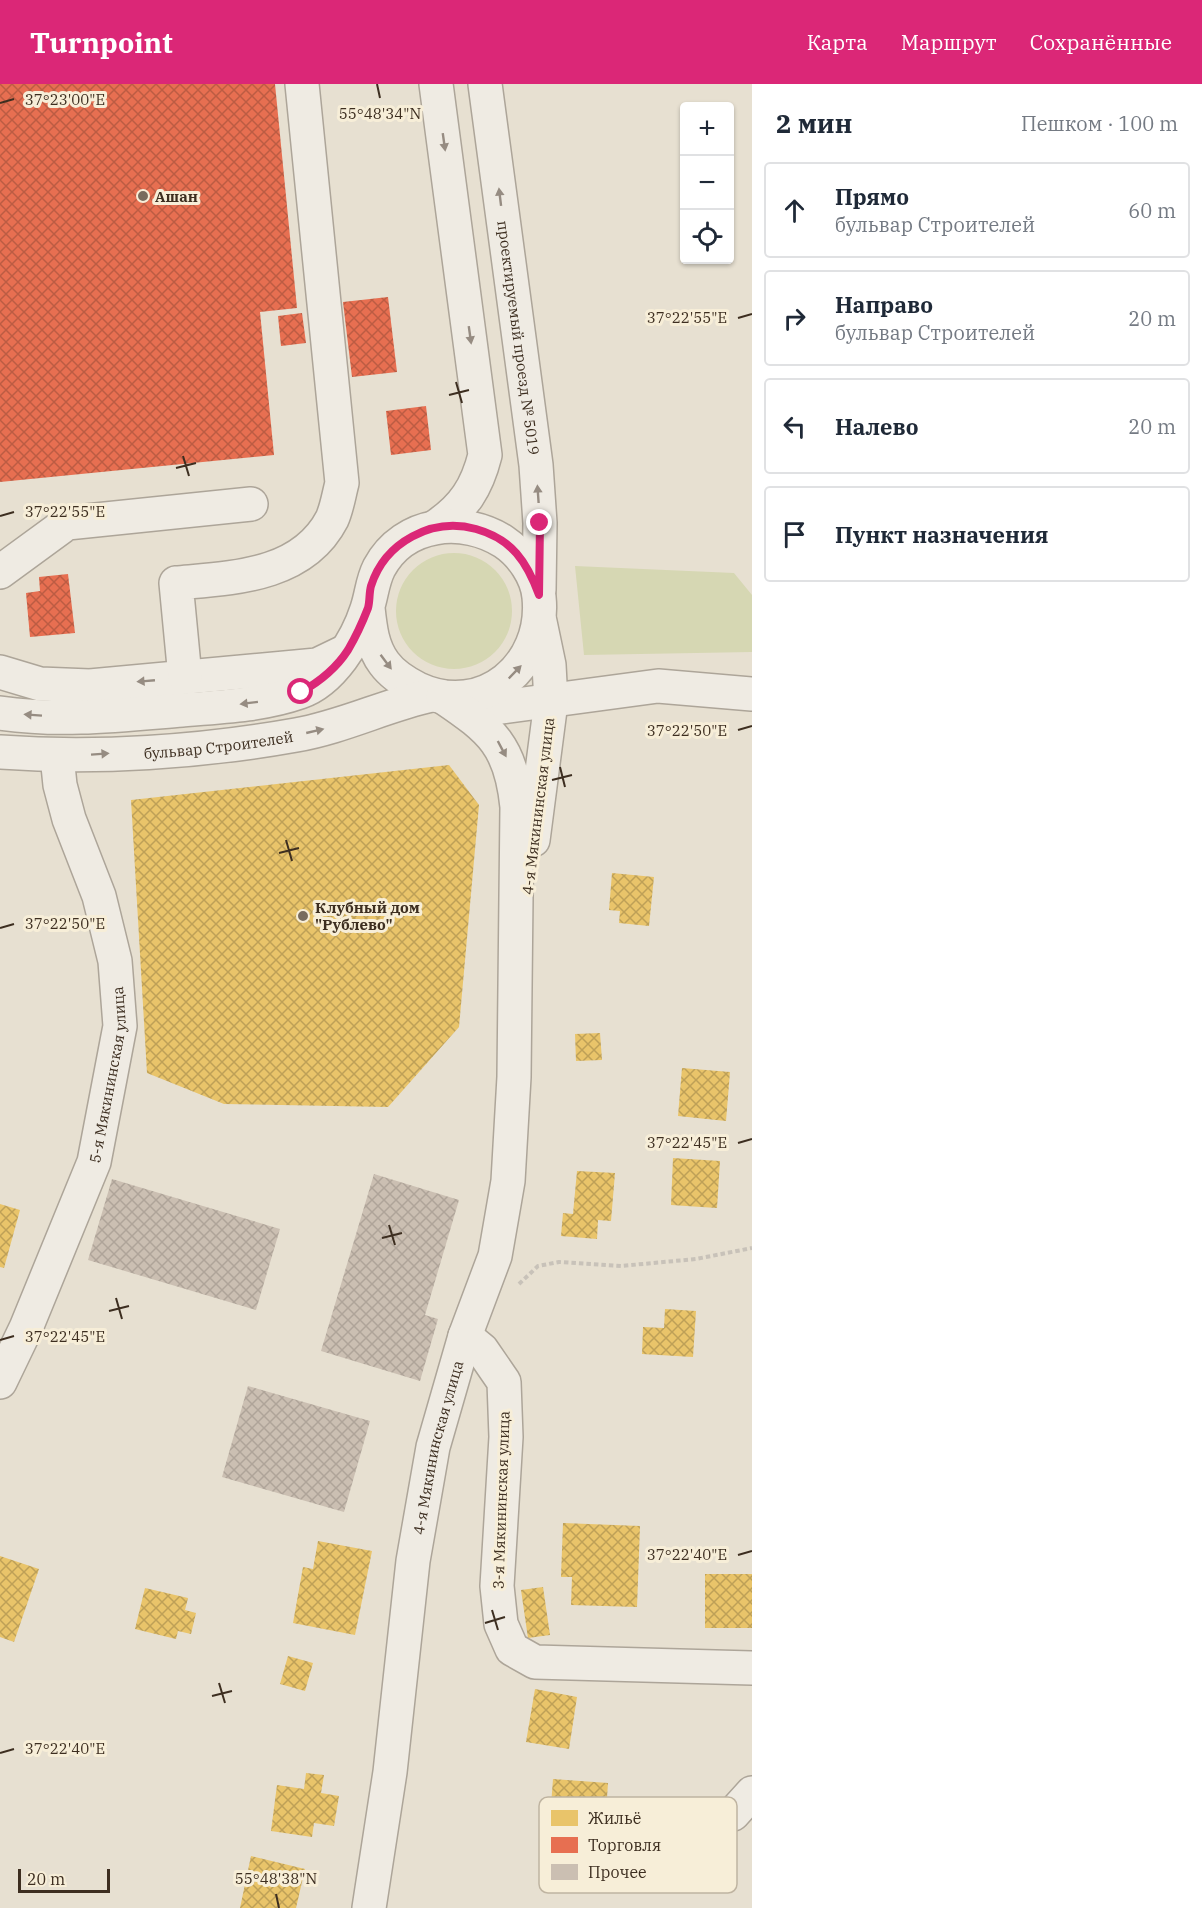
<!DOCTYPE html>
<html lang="ru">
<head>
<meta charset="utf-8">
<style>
  :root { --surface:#fff; --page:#f6f6f7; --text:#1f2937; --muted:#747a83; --line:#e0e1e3; --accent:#db2777 }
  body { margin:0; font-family:"IBM Plex Serif",serif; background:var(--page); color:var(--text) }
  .controls { position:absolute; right:18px; top:18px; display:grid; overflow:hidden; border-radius:6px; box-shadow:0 2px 4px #0004 }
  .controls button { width:54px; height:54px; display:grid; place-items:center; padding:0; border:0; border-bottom:2px solid var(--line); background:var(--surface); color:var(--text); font:30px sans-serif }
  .scale { position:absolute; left:18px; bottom:15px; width:92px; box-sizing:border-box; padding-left:6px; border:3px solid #3d2e20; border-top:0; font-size:16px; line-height:21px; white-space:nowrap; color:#3d2e20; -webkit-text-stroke:4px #f7eed8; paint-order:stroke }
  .stop { position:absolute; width:18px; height:18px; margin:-14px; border:4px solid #db2777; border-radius:50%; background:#fff }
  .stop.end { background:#db2777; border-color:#fff; box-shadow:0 2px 6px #0008 }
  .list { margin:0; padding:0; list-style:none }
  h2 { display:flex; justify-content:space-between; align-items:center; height:78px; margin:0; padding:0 24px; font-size:26px }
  h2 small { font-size:20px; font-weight:400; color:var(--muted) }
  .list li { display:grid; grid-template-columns:39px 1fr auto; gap:18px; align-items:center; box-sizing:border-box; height:96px; margin:0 12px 12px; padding:0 12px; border:2px solid var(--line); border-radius:6px }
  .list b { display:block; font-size:22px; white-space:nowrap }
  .list p { margin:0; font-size:20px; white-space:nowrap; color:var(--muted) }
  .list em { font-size:20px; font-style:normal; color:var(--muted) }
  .icon { flex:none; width:33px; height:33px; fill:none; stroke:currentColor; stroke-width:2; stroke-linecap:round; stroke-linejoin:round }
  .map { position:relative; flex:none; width:752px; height:1824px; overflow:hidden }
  header { display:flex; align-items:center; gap:36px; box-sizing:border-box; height:84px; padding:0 30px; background:var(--accent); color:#fff }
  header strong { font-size:28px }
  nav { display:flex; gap:33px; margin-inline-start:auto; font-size:21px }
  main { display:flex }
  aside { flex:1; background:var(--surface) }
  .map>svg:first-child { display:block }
  .green { fill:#d6d7b3 }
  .homes { fill:url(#homes-cross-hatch) }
  .shops { fill:url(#shops-cross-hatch) }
  .building { fill:url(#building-cross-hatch) }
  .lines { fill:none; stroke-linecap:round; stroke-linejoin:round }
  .minor-casing { stroke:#ada599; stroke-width:36 }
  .path { stroke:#c8c2b9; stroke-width:4; stroke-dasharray:4.5 3; stroke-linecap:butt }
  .minor { stroke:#efebe3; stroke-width:33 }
  .oneway { fill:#968c82 }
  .route { stroke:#db2777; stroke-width:8 }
  .ticks { fill:none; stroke:#3d2e20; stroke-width:2 }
  .poi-dot { fill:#786c5e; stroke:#f7eed8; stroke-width:2 }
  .labels { text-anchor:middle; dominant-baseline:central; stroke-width:6; stroke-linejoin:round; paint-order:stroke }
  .poi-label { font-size:15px; font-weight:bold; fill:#3d2e20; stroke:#f7eed8; text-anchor:start }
  .street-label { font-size:15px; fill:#3d2e20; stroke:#f7eed8 }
  .key { fill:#f7eed8; stroke:#bfb4a1; stroke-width:1.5 }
  .key-label { font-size:16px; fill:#3d2e20 }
  .ticks-label { font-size:15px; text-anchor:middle; fill:#3d2e20; stroke:#f7eed8; stroke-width:6; stroke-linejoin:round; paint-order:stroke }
</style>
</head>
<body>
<header>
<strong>Turnpoint</strong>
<nav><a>Карта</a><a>Маршрут</a><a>Сохранённые</a></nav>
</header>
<main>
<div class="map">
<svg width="752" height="1824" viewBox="0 0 752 1824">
  <defs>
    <pattern id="homes-cross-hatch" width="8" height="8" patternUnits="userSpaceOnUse" patternTransform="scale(1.5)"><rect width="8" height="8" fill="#e9c46a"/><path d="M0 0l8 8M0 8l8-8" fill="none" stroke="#bea057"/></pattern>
    <pattern id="shops-cross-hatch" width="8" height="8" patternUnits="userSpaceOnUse" patternTransform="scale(1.5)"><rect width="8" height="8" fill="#e76f51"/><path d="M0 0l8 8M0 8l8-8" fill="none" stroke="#bc5c43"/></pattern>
    <pattern id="building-cross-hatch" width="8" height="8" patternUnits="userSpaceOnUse" patternTransform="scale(1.5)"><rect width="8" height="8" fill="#cbbfb2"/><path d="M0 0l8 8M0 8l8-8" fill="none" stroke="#afa499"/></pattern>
  </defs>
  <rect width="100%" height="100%" fill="#e7e0d1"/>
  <path class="green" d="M396 527a58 58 0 1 1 116 0a58 58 0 1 1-116 0Z
    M575 482 734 489 752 511V568L584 571Z"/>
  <path class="homes" d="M449 681 479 721 459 943 388 1023 224 1020 147 989 131 716Z
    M612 789 654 793 649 842 619 839 620 827 609 826Z
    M600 949 602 976 576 977 575 950Z
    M682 984 730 988 726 1037 678 1032Z
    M673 1074 720 1077 717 1124 671 1121Z
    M577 1087 615 1089 611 1137 598 1136 597 1155 561 1152 563 1129 573 1130Z
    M0 1120 20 1126 4 1184 0 1183Z
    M665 1225 696 1227 693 1273 642 1270 643 1243 664 1244Z
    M563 1439 640 1442 637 1523 571 1521 572 1493H561Z
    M318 1457 372 1467 355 1551 293 1539 303 1483 313 1485Z
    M0 1472 39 1485 14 1558 0 1553Z
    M705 1490H752V1544H705Z
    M543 1503 550 1551 528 1554 521 1506Z
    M145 1504 188 1514 185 1526 196 1529 191 1550 178 1547 176 1555 135 1545Z
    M288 1572 313 1579 305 1607 280 1600Z
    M535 1605 577 1613 569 1665 526 1658Z
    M306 1689 324 1691 321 1709 339 1712 334 1742 314 1739 312 1753 271 1747 277 1701 304 1705Z
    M553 1695 608 1699 605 1743 580 1741 578 1763 548 1761Z
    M251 1772 305 1785 296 1824H240Z"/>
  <path class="shops" d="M0 0H275L297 224 260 228 274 371 0 398Z
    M388 213 397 288 352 293 343 218Z
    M302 229 306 259 281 262 278 232Z
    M426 322 431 366 391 371 386 327Z
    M68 490 75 549 30 553 26 509 40 507 39 493Z"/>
  <path class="building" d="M374 1090 459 1116 425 1231 438 1235 420 1297 321 1267Z
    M112 1095 280 1145 256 1226 88 1176Z
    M248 1302 370 1337 344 1428 222 1393Z"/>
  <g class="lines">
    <g class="minor-casing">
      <g id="minor">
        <path id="s1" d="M485 0 536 381 540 439 539 506"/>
        <path d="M435 443C464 424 477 403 485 371L436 0"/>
        <path d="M0 488 67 439 251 420"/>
        <path d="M0 588 40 600 90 602 317 581 344 568"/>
        <path d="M185 593 176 499C231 494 302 493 332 435 337 424 339 410 342 399L302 0"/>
        <path d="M465 628 658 602 752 610"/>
        <path d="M0 629C61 638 121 631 182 626 221 623 263 621 300 608 332 597 357 556 367 525 372 510 372 498 379 484 404 437 464 432 504 458 522 470 537 492 539 513 546 582 483 635 418 605 406 599 392 590 384 579 372 563 370 543 368 524"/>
        <path id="s2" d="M0 668C96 675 201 668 296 651 343 643 386 621 432 611"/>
        <path d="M533 756 551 618 549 581 540 538"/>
        <path d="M465 1252 482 1266 504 1298 506 1353 497 1502 501 1540 512 1565 535 1578 752 1584"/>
        <path id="s3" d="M0 1298 26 1244 94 1078 120 942 115 877 99 812 69 735 60 701 57 672"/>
        <path d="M733 1730 752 1709"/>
        <path id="s4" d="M369 1824 390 1688 413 1477 433 1363 465 1252 495 1172 508 1097 514 993 517 723C511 662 492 646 443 613"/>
      </g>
    </g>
    <path class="path" d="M519 1200 538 1182 559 1178 621 1182 696 1175 752 1164"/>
    <use href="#minor" class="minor"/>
  </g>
  <defs><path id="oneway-solid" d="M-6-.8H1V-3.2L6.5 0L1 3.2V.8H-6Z" transform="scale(1.5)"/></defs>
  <g class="oneway">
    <use href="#oneway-solid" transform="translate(444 58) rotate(82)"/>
    <use href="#oneway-solid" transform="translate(500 113) rotate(-97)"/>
    <use href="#oneway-solid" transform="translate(470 251) rotate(82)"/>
    <use href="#oneway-solid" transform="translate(538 410) rotate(-94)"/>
    <use href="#oneway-solid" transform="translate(386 578) rotate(53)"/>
    <use href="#oneway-solid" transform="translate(515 588) rotate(-46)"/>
    <use href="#oneway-solid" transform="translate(146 597) rotate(175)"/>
    <use href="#oneway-solid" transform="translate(249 619) rotate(173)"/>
    <use href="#oneway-solid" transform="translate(33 631) rotate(-176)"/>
    <use href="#oneway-solid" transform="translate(315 647) rotate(-13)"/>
    <use href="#oneway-solid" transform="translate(502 665) rotate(62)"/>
    <use href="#oneway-solid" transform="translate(100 670) rotate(-4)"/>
  </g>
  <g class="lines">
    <path class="route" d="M301 608C319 598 337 583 348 566 355 554 363 537 368 524 370 517 369 509 371 502 385 458 432 433 476 445 512 455 527 478 539 511L540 439"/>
  </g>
  <path class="ticks" d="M377 0 380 14M0 19 14 15M738 234 752 230M456 298 462 319M449 311 469 306M183 372 189 392M176 384 196 379M0 432 14 428M738 646 752 642M560 683 565 703M552 696 572 691M286 756 292 777M279 769 299 764M0 844 14 840M738 1059 752 1055M389 1141 395 1161M382 1154 402 1149M116 1214 122 1235M109 1227 129 1222M0 1256 14 1252M738 1471 752 1467M492 1526 498 1546M485 1539 505 1533M219 1599 225 1619M212 1612 232 1607M0 1669 14 1665M276 1810 279 1824"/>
  <g class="poi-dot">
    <circle cx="143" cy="112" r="6"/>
    <circle cx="303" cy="832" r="6"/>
  </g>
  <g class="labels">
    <g class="poi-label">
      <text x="155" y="112">Ашан</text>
      <text x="315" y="823">Клубный дом<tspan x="315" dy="17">"Рублево"</tspan></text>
    </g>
    <g class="street-label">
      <text stroke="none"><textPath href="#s1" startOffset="256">проектируемый проезд № 5019</textPath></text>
      <text stroke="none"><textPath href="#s2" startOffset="219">бульвар Строителей</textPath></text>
      <text transform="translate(538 722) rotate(-83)">4-я Мякининская улица</text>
      <text stroke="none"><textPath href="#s3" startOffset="328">5-я Мякининская улица</textPath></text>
      <text stroke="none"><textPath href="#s4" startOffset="466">4-я Мякининская улица</textPath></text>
      <text transform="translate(501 1416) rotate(-88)">3-я Мякининская улица</text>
    </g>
  </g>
  <rect x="539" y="1713" width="198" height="96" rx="9" class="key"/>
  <rect x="551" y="1726" width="27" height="16" fill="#e9c46a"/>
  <rect x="551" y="1753" width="27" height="16" fill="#e76f51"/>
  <rect x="551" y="1780" width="27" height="16" fill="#cbbfb2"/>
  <g class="key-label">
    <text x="588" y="1740">Жильё</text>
    <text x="588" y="1767">Торговля</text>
    <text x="588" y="1794">Прочее</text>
  </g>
  <g class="ticks-label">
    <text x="65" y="21">37°23'00"E</text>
    <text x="380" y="35">55°48'34"N</text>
    <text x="687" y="239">37°22'55"E</text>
    <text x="65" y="433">37°22'55"E</text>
    <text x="687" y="652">37°22'50"E</text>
    <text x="65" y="845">37°22'50"E</text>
    <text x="687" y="1064">37°22'45"E</text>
    <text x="65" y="1258">37°22'45"E</text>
    <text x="687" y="1476">37°22'40"E</text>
    <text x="65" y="1670">37°22'40"E</text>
    <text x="276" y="1800">55°48'38"N</text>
  </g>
</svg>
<div class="controls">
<button>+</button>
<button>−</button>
<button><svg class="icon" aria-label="locate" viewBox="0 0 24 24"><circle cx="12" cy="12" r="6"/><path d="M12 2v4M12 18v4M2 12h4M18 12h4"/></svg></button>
</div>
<div class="scale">20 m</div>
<div class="stop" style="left:301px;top:608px"></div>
<div class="stop end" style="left:540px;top:439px"></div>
</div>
<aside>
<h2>2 мин<small>Пешком · 100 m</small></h2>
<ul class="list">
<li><svg class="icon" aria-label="ahead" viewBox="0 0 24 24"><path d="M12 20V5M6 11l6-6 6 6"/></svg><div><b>Прямо</b><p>бульвар Строителей</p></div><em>60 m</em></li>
<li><svg class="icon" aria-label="right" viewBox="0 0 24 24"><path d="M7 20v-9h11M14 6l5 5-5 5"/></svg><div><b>Направо</b><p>бульвар Строителей</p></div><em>20 m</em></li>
<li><svg class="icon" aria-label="left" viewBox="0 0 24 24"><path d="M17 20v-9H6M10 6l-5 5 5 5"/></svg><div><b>Налево</b></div><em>20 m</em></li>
<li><svg class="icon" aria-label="arrive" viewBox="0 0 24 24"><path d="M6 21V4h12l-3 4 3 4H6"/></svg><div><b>Пункт назначения</b></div></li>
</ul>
</aside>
</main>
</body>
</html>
